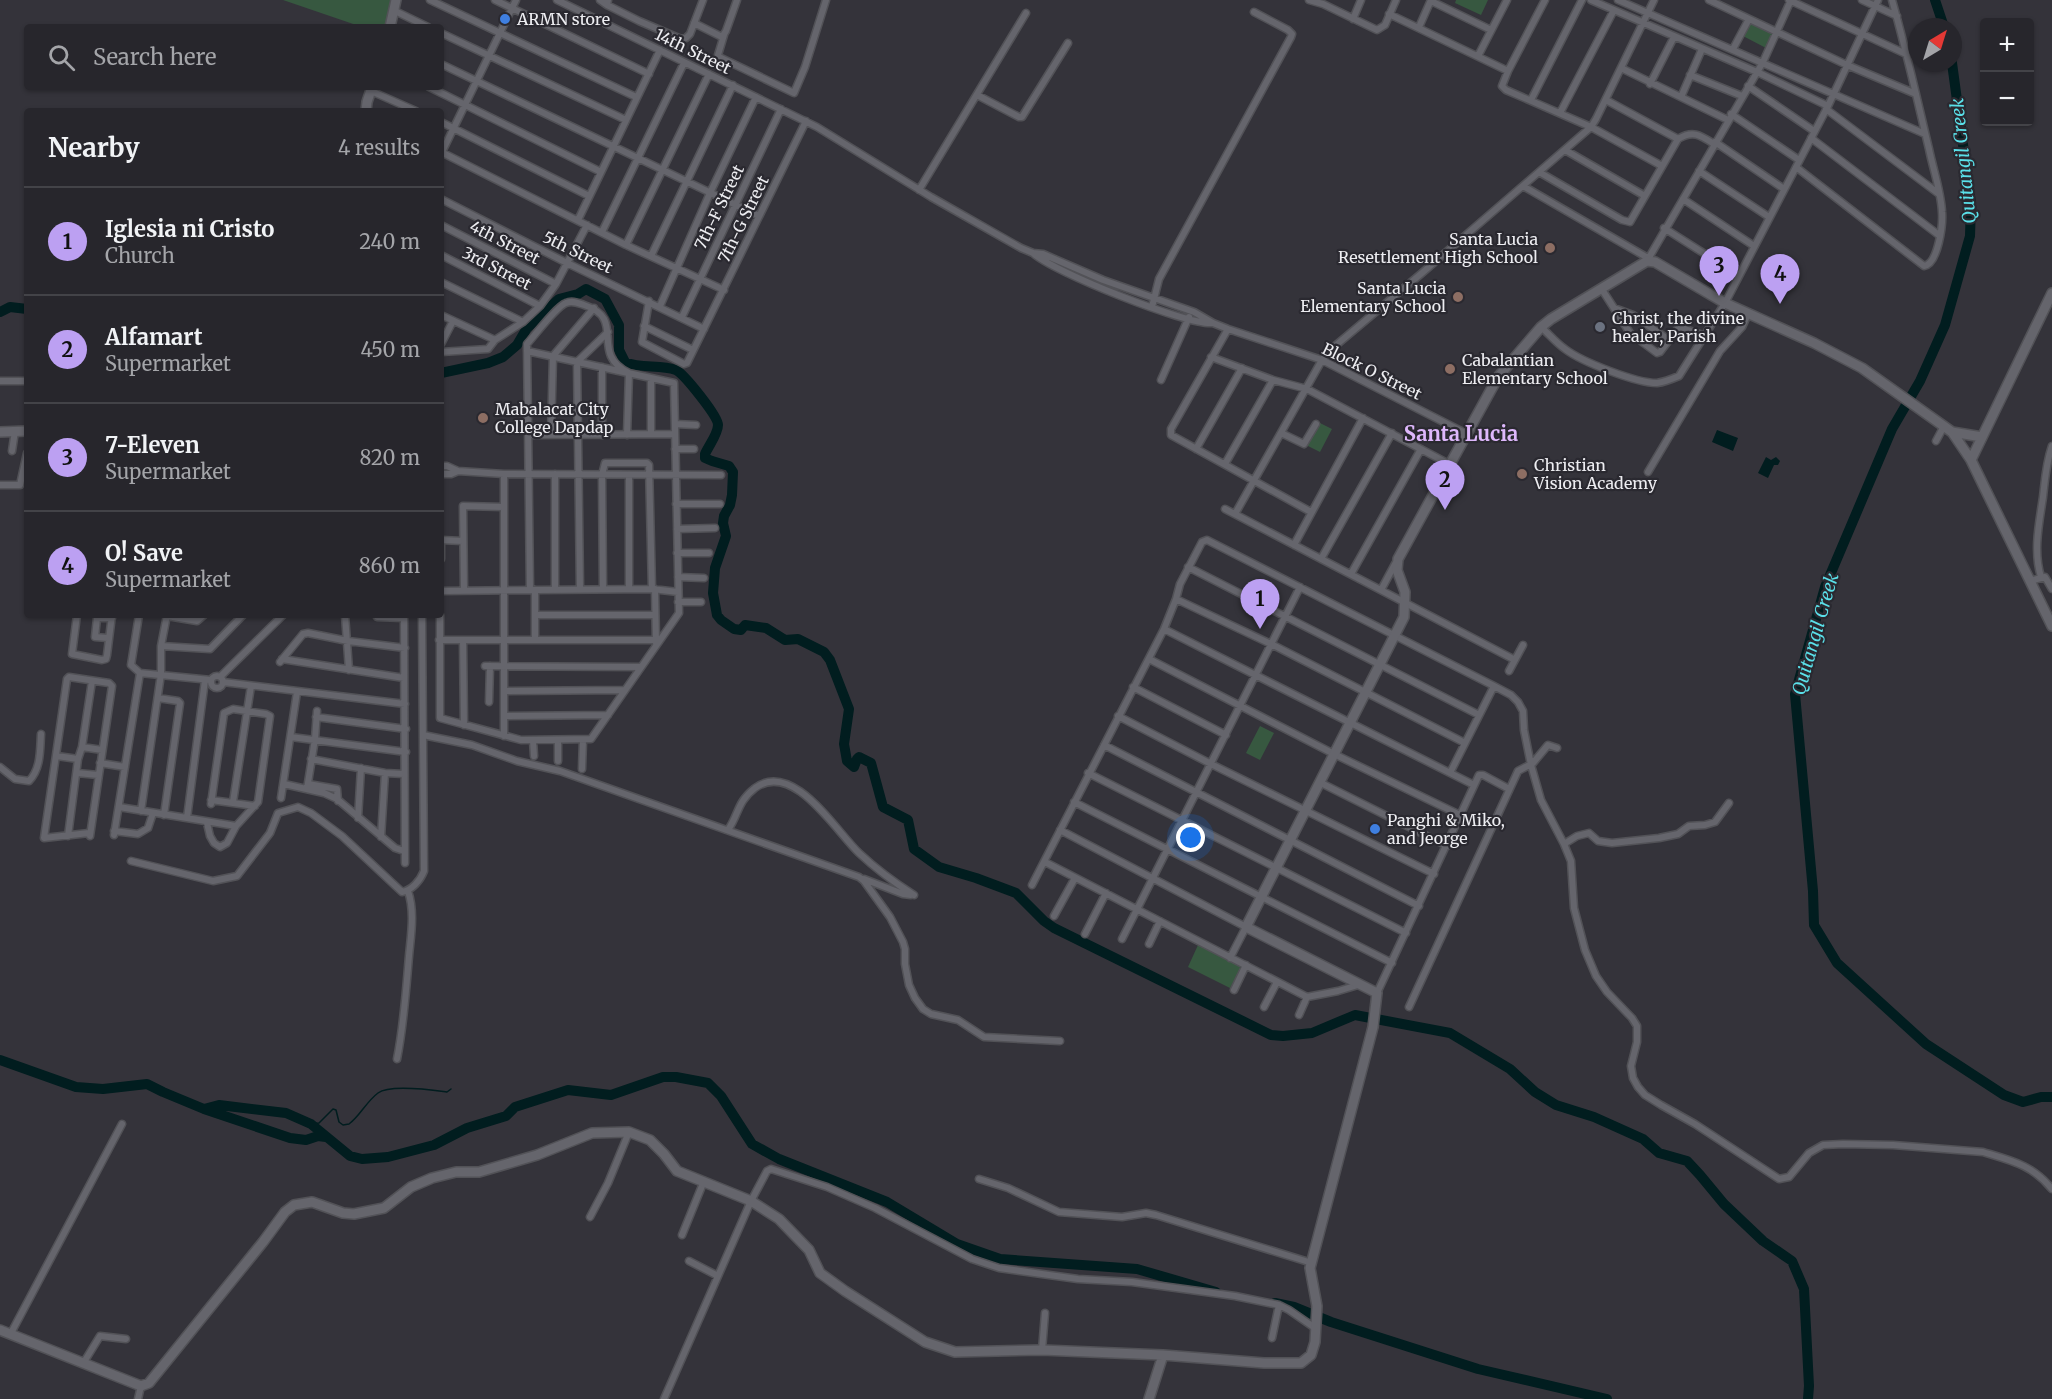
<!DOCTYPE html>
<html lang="en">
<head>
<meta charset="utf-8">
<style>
  :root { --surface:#27262c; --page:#2f2e34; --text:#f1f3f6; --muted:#a4a5a9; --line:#434348; --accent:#bca0f2 }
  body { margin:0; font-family:Merriweather,serif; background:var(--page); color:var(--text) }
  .controls { position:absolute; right:18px; top:18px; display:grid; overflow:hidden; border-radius:6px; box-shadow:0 2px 4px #0004 }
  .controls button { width:54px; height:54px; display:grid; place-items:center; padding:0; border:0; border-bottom:2px solid var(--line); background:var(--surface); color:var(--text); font:30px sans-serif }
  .compass { position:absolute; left:1908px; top:18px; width:54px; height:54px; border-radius:50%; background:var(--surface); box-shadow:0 2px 4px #0004; rotate:38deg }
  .you { position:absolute; left:1191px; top:838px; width:21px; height:21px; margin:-15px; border:4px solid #fff; border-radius:50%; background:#1a73e8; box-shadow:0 0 0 9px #1a73e833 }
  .badge { display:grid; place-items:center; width:39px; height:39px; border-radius:50%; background:var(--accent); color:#111; font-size:20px; font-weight:700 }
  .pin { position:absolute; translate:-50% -50px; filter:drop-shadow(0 2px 3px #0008) }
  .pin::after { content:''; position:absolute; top:32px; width:21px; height:18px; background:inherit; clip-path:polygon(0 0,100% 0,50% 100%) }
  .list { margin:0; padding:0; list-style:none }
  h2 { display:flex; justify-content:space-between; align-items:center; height:78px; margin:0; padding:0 24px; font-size:26px }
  h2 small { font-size:20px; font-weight:400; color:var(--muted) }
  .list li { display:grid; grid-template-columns:39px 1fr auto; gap:18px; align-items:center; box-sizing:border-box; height:108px; padding:0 24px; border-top:2px solid var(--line) }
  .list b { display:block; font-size:22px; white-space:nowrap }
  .list p { margin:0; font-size:20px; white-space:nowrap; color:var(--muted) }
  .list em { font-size:20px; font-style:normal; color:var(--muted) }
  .icon { flex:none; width:33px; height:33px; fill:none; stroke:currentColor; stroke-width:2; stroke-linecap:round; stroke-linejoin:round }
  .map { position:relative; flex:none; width:2052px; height:1399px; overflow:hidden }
  .search { position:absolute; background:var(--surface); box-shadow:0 2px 4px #0004; left:24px; top:24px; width:420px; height:66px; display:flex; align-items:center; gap:15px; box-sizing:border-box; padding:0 21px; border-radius:6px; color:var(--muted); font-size:22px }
  .panel { position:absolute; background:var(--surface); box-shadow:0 2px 4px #0004; left:24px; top:108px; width:420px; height:510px; border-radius:6px }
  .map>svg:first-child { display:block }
  .green { fill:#375840 }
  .water { fill:#011d1f }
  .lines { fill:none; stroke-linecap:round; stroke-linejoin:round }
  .stream { stroke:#011d1f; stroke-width:1.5 }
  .river { stroke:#011d1f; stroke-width:10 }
  .street-casing { stroke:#525257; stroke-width:9 }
  .secondary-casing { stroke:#525257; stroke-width:12 }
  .street { stroke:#65656c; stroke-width:6 }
  .secondary { stroke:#65656c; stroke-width:9 }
  .shop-dot { fill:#3f7fe0; stroke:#2a2930; stroke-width:2 }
  .education-dot { fill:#8d6e63; stroke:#2a2930; stroke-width:2 }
  .worship-dot { fill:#6b7280; stroke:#2a2930; stroke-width:2 }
  .labels { text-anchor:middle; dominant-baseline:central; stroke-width:4.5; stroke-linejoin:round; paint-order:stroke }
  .poi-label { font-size:16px; fill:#ededf1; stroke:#2a2930; text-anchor:start }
  .street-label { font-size:16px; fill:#ededf1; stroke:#2a2930 }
  .water-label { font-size:18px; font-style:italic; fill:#5ae0e9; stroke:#2a2930 }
  .quarter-label { font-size:20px; font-weight:bold; fill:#deb8fc; stroke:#2a2930 }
</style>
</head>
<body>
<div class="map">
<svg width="2052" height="1399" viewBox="0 0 2052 1399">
  <rect width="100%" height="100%" fill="#34333a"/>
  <path class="green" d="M283 0H391L387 27H362Z
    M1456 0H1488L1481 15 1455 3Z
    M1750 23 1773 34 1766 48 1743 36Z
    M1318 422 1332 429 1320 452 1306 445Z
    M1260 726 1274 733 1260 760 1246 753Z
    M1198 945 1241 967 1230 988 1188 967Z"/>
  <path class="water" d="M1717 430 1738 438 1733 451 1712 442Z
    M1766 457 1771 460 1776 457 1780 461 1778 465H1774L1768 478 1758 473Z"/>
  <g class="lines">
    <path class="stream" d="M311 1124 319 1123 333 1109 336 1110 339 1122 343 1125 349 1124C360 1116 366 1102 378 1093 390 1084 432 1090 447 1092L451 1089"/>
    <path class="river" d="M1935 0 1944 27
      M1952 63 1971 204 1970 236 1945 325 1920 381 1892 429 1825 587 1795 694 1813 891 1814 925 1837 963 1926 1044 2004 1095 2023 1102 2041 1097H2052
      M0 312 10 307 27 309
      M441 373 488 363 503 357 517 345 527 328 559 299 578 294 586 289 605 299 619 325V350L625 362C641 369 660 364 676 370 684 374 718 416 718 425 718 434 709 445 705 454V458L712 461 729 466 733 472 732 495 730 505 724 516 723 523 726 536 715 568 713 593 717 615 721 620 734 629 741 630 745 625 766 628 785 640 798 639 824 652 830 660 849 709 844 744 847 761 854 767 857 759 859 757 871 763 883 807 908 820 914 849 939 867 976 878 1016 893 1044 921 1054 928 1271 1035 1283 1036 1312 1033 1355 1015 1450 1033 1510 1069 1535 1092 1556 1105 1594 1117 1643 1139 1659 1153 1687 1161 1700 1175 1724 1204 1763 1241 1792 1261 1804 1289 1809 1386 1808 1399
      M0 1060 76 1087 103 1089 147 1084 163 1092 204 1109 219 1105 286 1113 311 1124 350 1156 362 1159 388 1157 434 1145 467 1128 506 1116 515 1107 568 1090 611 1095 663 1077H676L708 1083 721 1096 752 1144 779 1159 887 1202 957 1244 1000 1259 1137 1269 1216 1292
      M204 1109 290 1138 306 1140 318 1136 326 1137
      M1275 1303 1294 1307 1331 1322 1478 1369 1607 1399"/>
    <g class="street-casing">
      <path id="street" d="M430 0 636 97
        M495 0 649 74
        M557 0 817 127 931 197 1021 248 1033 253 1043 254 1103 280 1194 312 1213 323 1228 329 1322 360 1467 434
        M600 0 607 5 608 0
        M1309 0 1323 4 1377 30 1385 25 1396 0
        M1545 0 1508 71 1502 86 1506 90 1591 127 1662 166
        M1591 0 1757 72 1828 106
        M1618 0 1925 134
        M1709 0 1847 65 1916 94
        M1789 0 1906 54
        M1862 0 1897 16
        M1431 1 1491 30
        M607 5 639 21 681 39 686 38 690 34 703 0
        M393 10 428 27
        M1389 14 1508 71
        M1353 19 1361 0
        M694 23 722 37 726 31 737 0
        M1419 27 1431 0
        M441 33 626 120
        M724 35 718 55 719 57 794 93 805 67 826 0
        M1733 49 1749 19
        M1478 56 1507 0
        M441 64 759 216
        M1621 68 1728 120
        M1690 75 1742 96
        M1650 84 1674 37
        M1748 86 1814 131
        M429 87 601 172
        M371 91 416 111
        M977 95 1019 117H1022L1068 43
        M1681 97 1702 49
        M1531 100 1582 0
        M1826 109 1939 194
        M1560 113 1614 10
        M1731 114 1799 160
        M441 122 589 196
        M1811 138 1940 236
        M1678 139C1693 130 1700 135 1714 144
        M1715 142 1784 189
        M1565 150 1645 196
        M441 152 626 245 724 290
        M442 152 516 0
        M1796 167 1924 266C1938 264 1943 225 1942 212 1941 191 1933 169 1929 149 1917 99 1906 49 1892 0
        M1699 171 1769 217
        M1539 172 1622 220 1630 222 1678 139 1606 100
        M1523 186 1648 258
        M919 190 1026 13
        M441 199 567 263 704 329
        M1683 199 1754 246
        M578 220 660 50
        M441 225 556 284
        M1664 228 1738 275
        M602 232 684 63
        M626 245 709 74
        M1033 253C1053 272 1186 325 1212 323
        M441 255 540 306
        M651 256 733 85
        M1647 261 1763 62 1791 0
        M441 282 523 322
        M1601 288 1630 333 1657 353 1660 352 1679 327 1706 336
        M649 301 642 342 684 364 687 363 806 121
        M660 306 710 193 756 97
        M1152 307 1159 279 1291 37 1292 34 1288 30 1254 12
        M1614 308 1633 315 1669 340
        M441 315 495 340
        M682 317 781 109
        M644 326 693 350
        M1541 327C1549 334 1556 343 1565 349 1582 362 1636 383 1657 383 1664 382 1672 379 1679 376L1725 303 1828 106 1878 0
        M1228 329 1171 429V435L1311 512
        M441 344 453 321
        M441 352 488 349 495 340 523 322 540 306 556 284 587 225
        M1211 357 1273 380 1307 389 1451 465
        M602 367V435
        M651 378V434
        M1161 380 1189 317
        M0 381H24
        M675 424 696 425
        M1281 433 1304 444 1316 424
        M528 435 675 434
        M551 435 553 356 594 308
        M1936 441 1944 426
        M675 449H694
        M1196 449 1242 368
        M12 451 15 431
        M1225 464 1273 380
        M441 466H447L458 471
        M1648 472 1720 351 1742 327 1748 314
        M441 474H451L458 471 504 474 721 475
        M504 474V736
        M555 474V589
        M629 475V589
        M0 485H20L27 453
        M676 504H720
        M1225 509 1515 660
        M1235 514 1322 360 1329 351 1422 273 1591 127 1596 119 1654 0
        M677 529 715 528
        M1294 545 1363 418
        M677 553H709
        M441 559V540L463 541
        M1321 559 1392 433
        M1188 567 1479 715
        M1351 574 1421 449
        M678 577 704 578
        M2041 577C2033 551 2039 524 2043 497 2045 479 2046 463 2052 446
        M2030 581 2045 577 2052 589
        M580 589 577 362 608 332
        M603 589 602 475 605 463H647L649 465 652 589
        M655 589 656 643
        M464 590 463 506 504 507
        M530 590 527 344C535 335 557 306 566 303 572 300 578 303 584 305 628 319 588 353 629 373L627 435
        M535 590V640
        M1381 590 1395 564
        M441 591 652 589 678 592
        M1176 599 1271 644 1465 743
        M678 602H701
        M77 615 72 654 102 660 106 659 107 655 112 615
        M139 615 131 665 140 673 211 680
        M345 615 349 670
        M376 615 377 617 404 618
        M404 615 405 863
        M440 615V718L521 740 591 739 679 613 674 383 527 351
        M535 615H655
        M167 616 197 621 204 615
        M1164 629 1474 785
        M108 638 95 637 97 618H112
        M439 640H656
        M463 640 464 725
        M161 646 210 649 243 615
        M282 659 404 678
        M1149 659 1334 754 1460 815
        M280 662 303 634 308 633 348 641 405 648
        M485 666 641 667
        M1509 671 1523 645
        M211 682a6 6 0 1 1 12 0a6 6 0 1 1-12 0Z
        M220 677 283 615
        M223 682 405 704
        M1133 687 1226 735
        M504 691 625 690
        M158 698 178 701 180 703 164 815
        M489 702 490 666
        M504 716 608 715
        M1118 716 1211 764 1434 874
        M316 717 406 729
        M423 735 472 745 517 761 560 771 859 877 864 881 890 917 903 942 905 949V964L909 985 915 998 923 1009 931 1014 958 1020 984 1037 1060 1041
        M291 737 406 752
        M533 740 534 756
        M1104 745 1419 906
        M82 747 102 750
        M57 756 78 759
        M311 759 385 773 404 774
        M558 761V740
        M100 763 125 767
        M0 767 15 779 29 781C41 769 40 750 41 734
        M582 769 583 740
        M77 773 98 775
        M1088 773 1406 933
        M1450 773 1494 686
        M1319 782 1447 846
        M284 784 324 793 337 799 395 848 404 851
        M308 784 337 789 338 801
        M307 789 315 739 317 711
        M281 798 297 692
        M211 800 255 806
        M233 802 251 686
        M1074 802 1392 963
        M119 807 236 826
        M141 811 161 674V646L167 615
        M187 818 205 680
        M358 818 361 768
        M207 823 210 836 214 843 220 847 227 843 236 826 258 802 270 716 266 714 233 709 224 713 211 804
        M728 830C739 814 737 802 755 788 793 760 835 830 859 853 875 868 895 883 914 895
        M1060 830 1246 927 1230 958
        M114 831 138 834 148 828 153 813
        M89 833 44 838 67 679 69 677 109 683 112 686 90 836
        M114 835 140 673
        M68 836 78 759 82 747 92 681
        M381 837 385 773
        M1564 844 1577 836 1589 833 1598 841 1612 843 1659 838 1678 834 1689 826 1705 825 1715 822 1729 803
        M131 861 213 881 237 876 270 833 278 813 298 807 311 813 342 836 402 892C412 890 420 881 424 871L422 615
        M1045 862 1307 997 1338 991 1358 985
        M864 879 903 894 911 895
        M1032 885 1164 629 1176 599 1180 584 1202 542 1207 540 1494 686 1511 695 1518 702 1523 711 1524 730 1531 765 1541 800 1564 844 1571 861 1574 908 1585 950 1596 976 1607 992 1632 1018 1637 1026V1042L1631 1066 1633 1078 1638 1087 1645 1095 1661 1105 1695 1124 1779 1179 1789 1177 1809 1153 1823 1145 1843 1144 1893 1145 1983 1152C2013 1161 2032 1165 2052 1189
        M1054 916 1075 878
        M1085 934 1106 893
        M1122 939 1300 587
        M1149 944 1160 921
        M1234 990 1246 965
        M1377 993 1479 775H1483L1509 789
        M1264 1007 1277 982
        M1409 1007 1518 771 1533 763 1548 745 1557 748
        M1299 1015 1307 997
        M397 1059C404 1024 406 990 409 956 411 934 415 912 408 891
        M979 1179 1008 1188 1059 1212 1122 1217 1146 1213 1156 1215 1312 1263
        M590 1217 608 1183 629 1132
        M682 1235 704 1181
        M689 1261 718 1276
        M10 1335 122 1124
        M1272 1338 1279 1305
        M1042 1350 1045 1313
        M84 1362 100 1336 126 1339
        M138 1399 141 1386
        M664 1399 751 1201 767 1171 771 1169 827 1187 875 1208 972 1259 999 1268 1078 1279 1132 1282 1235 1296 1279 1305 1289 1310 1315 1328"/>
    </g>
    <g class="secondary-casing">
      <path id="secondary" d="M390 27 396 0
        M366 111 367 102 372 87
        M2052 293 1971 460 2052 626
        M0 432 27 431
        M1952 432 1982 437
        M0 1330 141 1386 149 1383 263 1242 285 1212 294 1205 312 1202 343 1213 354 1214 384 1208 411 1187 432 1178 456 1172H479L537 1155 592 1133 629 1132 650 1140 664 1154 677 1171 751 1201 779 1219 809 1250 820 1273 845 1291 925 1342 955 1352 1042 1350 1163 1355 1264 1363H1301L1311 1355 1315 1342 1317 1306 1310 1268 1373 1027 1377 993 1246 927 1404 617 1405 592 1397 570 1398 559 1498 377 1541 327 1551 319 1647 261 1655 262 1725 303 1814 343 1862 368 1952 432 1971 460
        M1149 1399 1163 1355"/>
    </g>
    <use href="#street" class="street"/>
    <use href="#secondary" class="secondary"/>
  </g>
  <g class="shop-dot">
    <circle cx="505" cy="19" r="6"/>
    <circle cx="1375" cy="829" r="6"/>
  </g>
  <g class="education-dot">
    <circle cx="1550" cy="248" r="6"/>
    <circle cx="1458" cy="297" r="6"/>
    <circle cx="1450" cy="369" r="6"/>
    <circle cx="483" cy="418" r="6"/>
    <circle cx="1522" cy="474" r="6"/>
  </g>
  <circle class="worship-dot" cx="1600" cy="327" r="6"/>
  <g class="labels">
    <g class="poi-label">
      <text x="517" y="19">ARMN store</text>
      <text x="1538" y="239" text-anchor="end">Santa Lucia<tspan x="1538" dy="18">Resettlement High School</tspan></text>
      <text x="1446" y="288" text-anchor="end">Santa Lucia<tspan x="1446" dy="18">Elementary School</tspan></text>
      <text x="1612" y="318">Christ, the divine<tspan x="1612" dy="18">healer, Parish</tspan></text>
      <text x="1462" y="360">Cabalantian<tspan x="1462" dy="18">Elementary School</tspan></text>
      <text x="495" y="409">Mabalacat City<tspan x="495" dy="18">College Dapdap</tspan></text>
      <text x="1534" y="465">Christian<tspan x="1534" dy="18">Vision Academy</tspan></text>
      <text x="1387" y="820">Panghi &amp; Miko,<tspan x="1387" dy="18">and Jeorge</tspan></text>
    </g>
    <g class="street-label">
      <text transform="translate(693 51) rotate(26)">14th Street</text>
      <text transform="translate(719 207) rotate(-64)">7th-F Street</text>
      <text transform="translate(743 219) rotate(-64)">7th-G Street</text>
      <text transform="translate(505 242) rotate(27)">4th Street</text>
      <text transform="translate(578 252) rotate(26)">5th Street</text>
      <text transform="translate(497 268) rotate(27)">3rd Street</text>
      <text transform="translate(1372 371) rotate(26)">Block O Street</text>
    </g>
    <g class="water-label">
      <text transform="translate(1963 161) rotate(-96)">Quitangil Creek</text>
      <text transform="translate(1815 634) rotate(-74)">Quitangil Creek</text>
    </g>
    <g class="quarter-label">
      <text x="1461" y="433">Santa Lucia</text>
    </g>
  </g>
</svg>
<div class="controls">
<button>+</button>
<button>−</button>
</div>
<svg class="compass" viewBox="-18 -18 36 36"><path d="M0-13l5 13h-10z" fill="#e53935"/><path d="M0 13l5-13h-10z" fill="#a4a5a9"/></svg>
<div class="you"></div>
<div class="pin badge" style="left:1260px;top:629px">1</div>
<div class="pin badge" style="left:1445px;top:510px">2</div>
<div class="pin badge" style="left:1719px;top:296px">3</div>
<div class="pin badge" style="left:1780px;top:304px">4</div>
<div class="search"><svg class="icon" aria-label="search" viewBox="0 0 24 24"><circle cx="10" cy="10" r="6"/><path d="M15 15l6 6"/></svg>Search here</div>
<section class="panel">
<h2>Nearby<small>4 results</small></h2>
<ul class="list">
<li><span class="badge">1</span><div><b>Iglesia ni Cristo</b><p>Church</p></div><em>240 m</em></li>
<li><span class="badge">2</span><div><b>Alfamart</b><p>Supermarket</p></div><em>450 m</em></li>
<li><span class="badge">3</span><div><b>7-Eleven</b><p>Supermarket</p></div><em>820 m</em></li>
<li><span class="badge">4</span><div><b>O! Save</b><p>Supermarket</p></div><em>860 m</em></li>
</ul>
</section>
</div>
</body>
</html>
